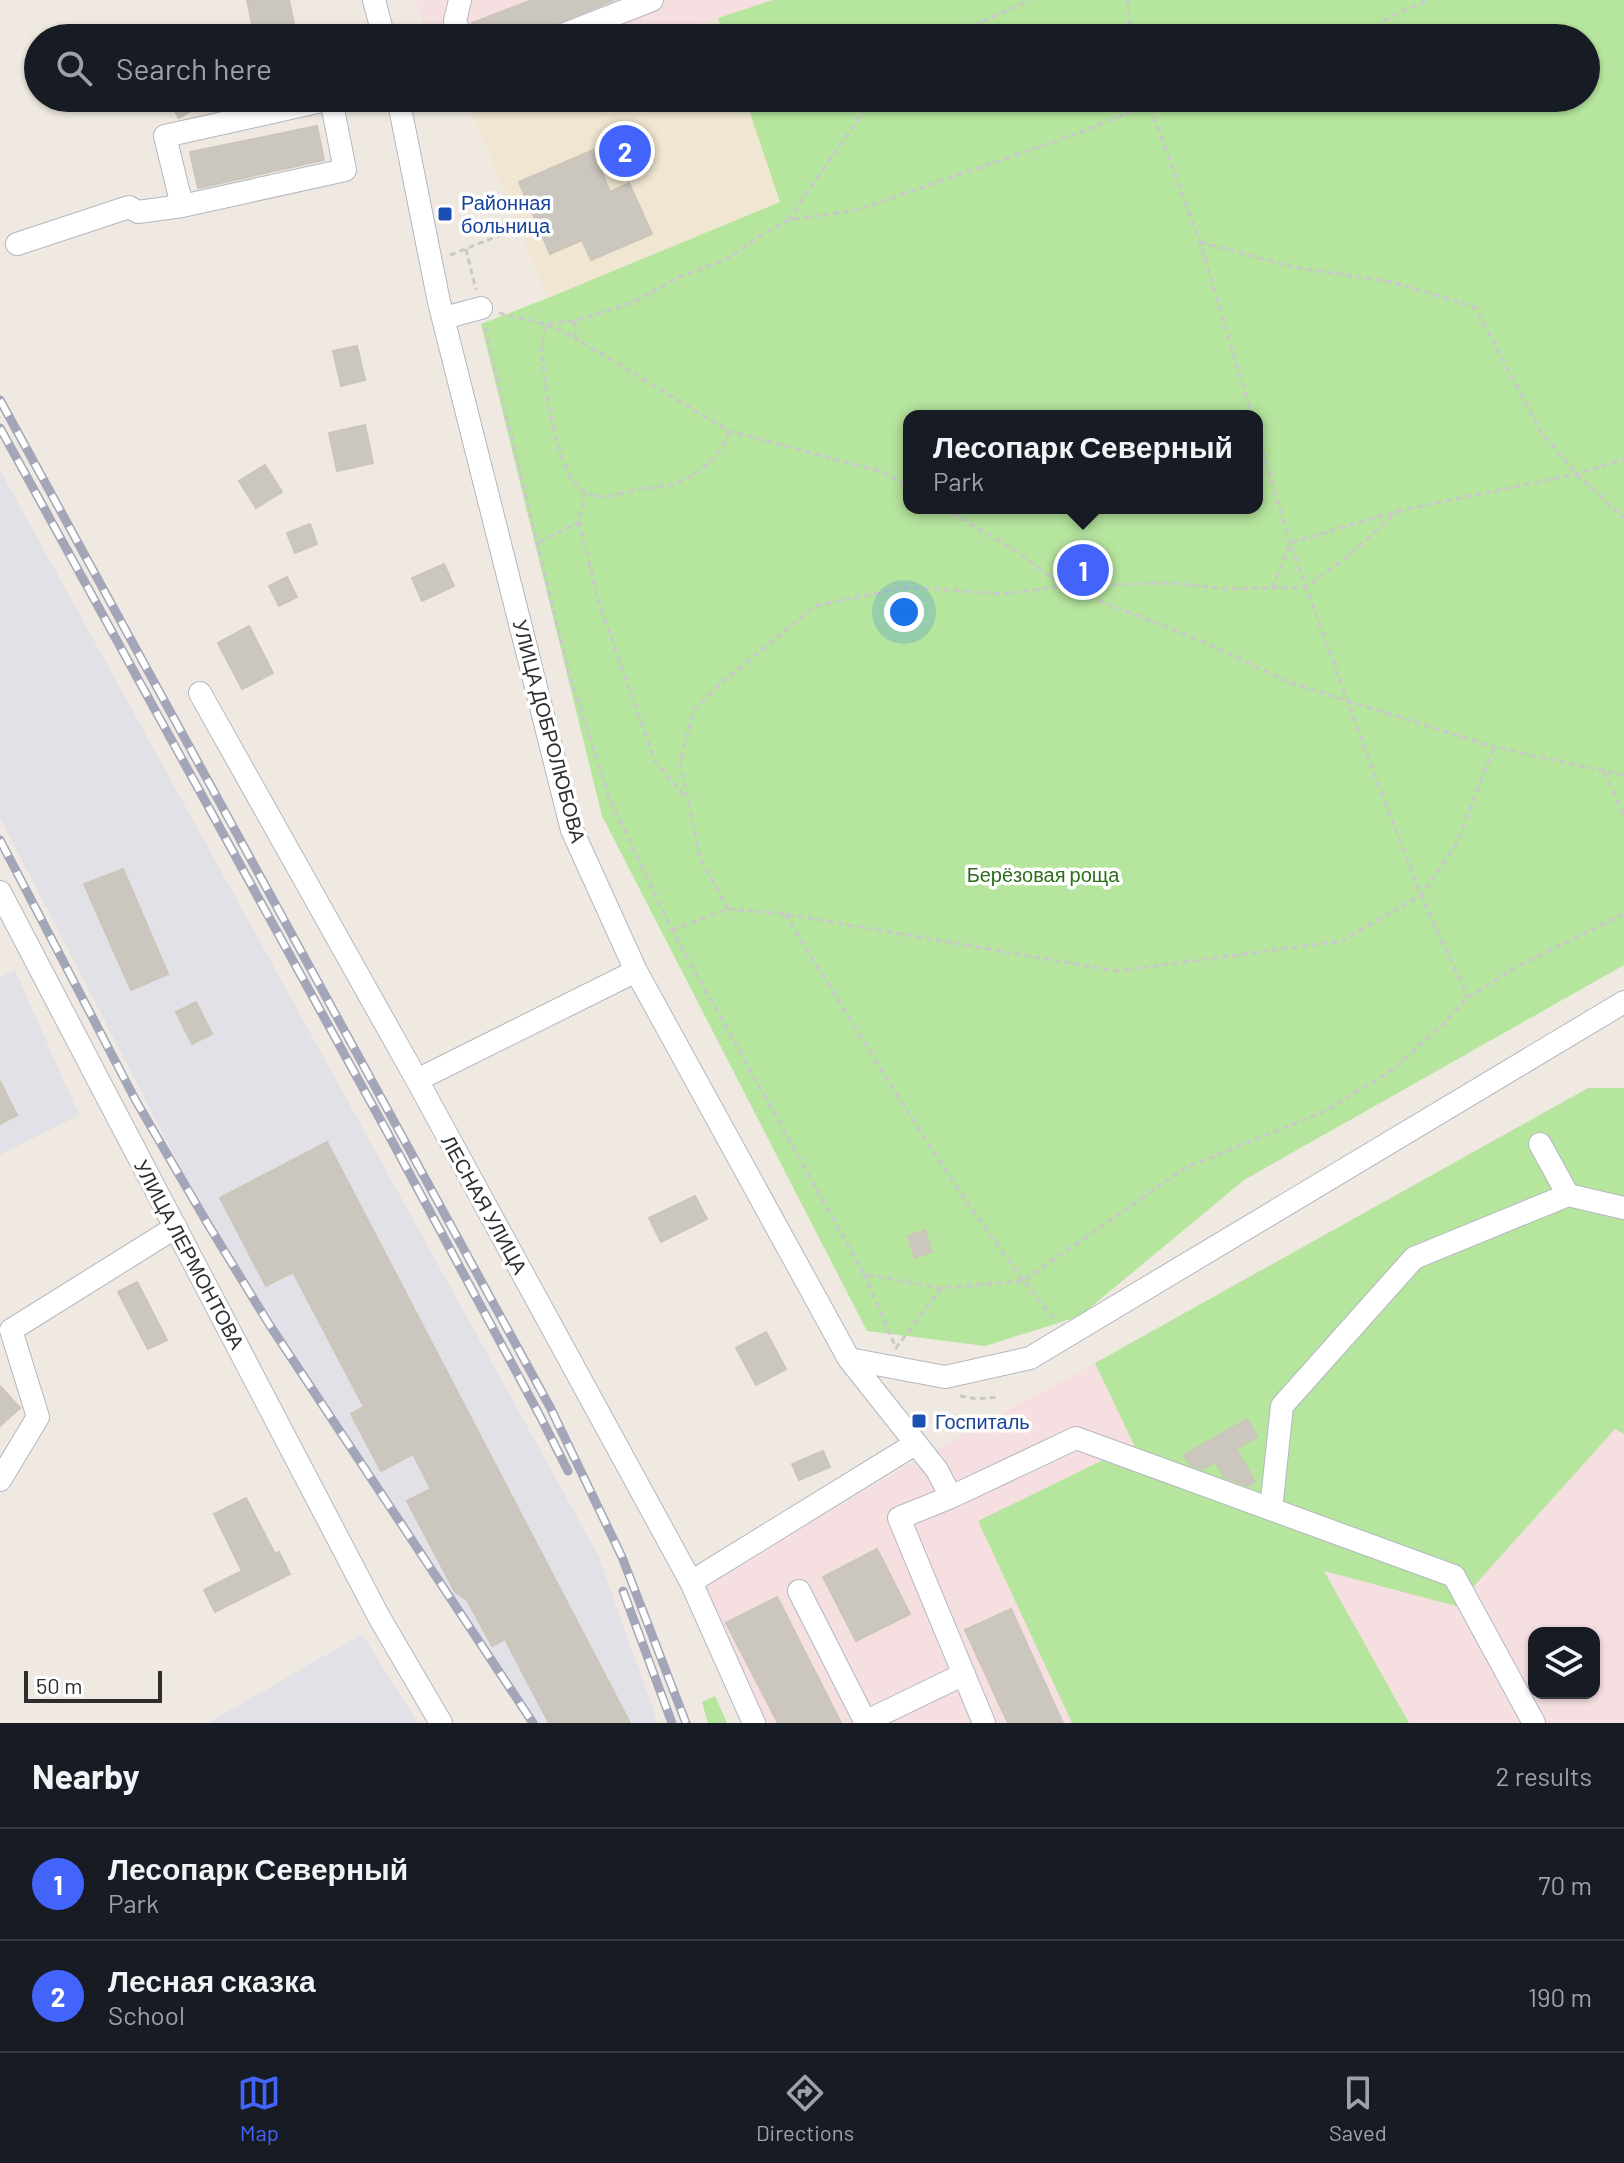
<!DOCTYPE html>
<html lang="en">
<head>
<meta charset="utf-8">
<style>
  :root { --surface:#171b24; --page:#20242c; --text:#f1f3f6; --muted:#9ea1a6; --line:#363941; --accent:#4264fb }
  body { margin:0; font-family:Barlow,sans-serif; background:var(--page); color:var(--text) }
  .controls { position:absolute; right:24px; bottom:24px; display:grid; overflow:hidden; border-radius:16px; box-shadow:0 2px 6px #0004 }
  .controls button { width:72px; height:72px; display:grid; place-items:center; padding:0; border:0; border-bottom:2px solid var(--line); background:var(--surface); color:var(--text); font:40px sans-serif }
  .scale { position:absolute; left:24px; bottom:20px; width:138px; box-sizing:border-box; padding-left:8px; border:4px solid #2e2e2e; border-top:0; font-size:22px; line-height:28px; white-space:nowrap; color:#2e2e2e; -webkit-text-stroke:6px #fff; paint-order:stroke }
  .you { position:absolute; left:904px; top:612px; width:28px; height:28px; margin:-20px; border:6px solid #fff; border-radius:50%; background:#1a73e8; box-shadow:0 0 0 12px #1a73e833 }
  .badge { display:grid; place-items:center; width:52px; height:52px; border-radius:50%; background:var(--accent); color:#fff; font-size:26px; font-weight:700 }
  .pin { position:absolute; translate:-50% -50%; border:4px solid #fff; box-shadow:0 2px 8px #0006 }
  .popup { position:absolute; left:903px; top:410px; width:360px; height:104px; box-sizing:border-box; display:grid; place-content:center; border-radius:16px; background:var(--surface); filter:drop-shadow(0 2px 6px #0005); font-size:26px; white-space:nowrap; color:var(--muted) }
  .popup b { font-size:30px; color:var(--text) }
  .popup::after { content:''; position:absolute; left:50%; top:100%; margin-left:-16px; border:16px solid transparent; border-top-color:var(--surface) }
  .list { margin:0; padding:0; list-style:none }
  h2 { display:flex; justify-content:space-between; align-items:center; height:104px; margin:0; padding:0 32px; font-size:34px }
  h2 small { font-size:26px; font-weight:400; color:var(--muted) }
  .list li { display:grid; grid-template-columns:52px 1fr auto; gap:24px; align-items:center; box-sizing:border-box; height:112px; padding:0 32px; border-top:2px solid var(--line) }
  .list b { display:block; font-size:30px; white-space:nowrap }
  .list p { margin:0; font-size:26px; white-space:nowrap; color:var(--muted) }
  .list em { font-size:26px; font-style:normal; color:var(--muted) }
  .icon { flex:none; width:44px; height:44px; fill:none; stroke:currentColor; stroke-width:2; stroke-linecap:round; stroke-linejoin:round }
  .map { position:relative; flex:none; width:1624px; height:1723px; overflow:hidden }
  .search { position:absolute; background:var(--surface); box-shadow:0 2px 6px #0004; left:24px; right:24px; top:24px; height:88px; display:flex; align-items:center; gap:20px; box-sizing:border-box; padding:0 28px; border-radius:44px; color:var(--muted); font-size:30px }
  .sheet { height:328px; background:var(--surface) }
  nav { display:flex; justify-content:space-around; align-items:center; box-sizing:border-box; height:112px; border-top:2px solid var(--line); background:var(--surface); font-size:22px; color:var(--muted) }
  nav a { display:grid; justify-items:center; gap:4px }
  nav .on { color:var(--accent) }
  .map>svg:first-child { display:block }
  .industrial { fill:#e3e1e8 }
  .education { fill:#f0e6d1 }
  .medical { fill:#f5dfe0; fill-rule:evenodd }
  .green { fill:#b6e59e; fill-rule:evenodd }
  .building { fill:#cbc7bf; stroke:#cbc5ba; stroke-width:2 }
  .lines { fill:none; stroke-linecap:round; stroke-linejoin:round }
  .minor-casing { stroke:#b4b7c1; stroke-width:24 }
  .path { stroke:#c9c9c9; stroke-width:3; stroke-dasharray:6 4; stroke-linecap:butt }
  .minor { stroke:#fff; stroke-width:22 }
  .rail-casing { stroke:#a3a6b8; stroke-width:9 }
  .rail { stroke:#fff; stroke-width:6; stroke-dasharray:18; stroke-linecap:butt }
  .transit-dot { fill:#1a4fb4; stroke:#fff; stroke-width:3 }
  .labels { text-anchor:middle; dominant-baseline:central; stroke-width:7; stroke-linejoin:round; paint-order:stroke }
  .transit-label { font-size:20px; fill:#164399; stroke:#fff; text-anchor:start }
  .street-label { font-size:20px; fill:#2e2e2e; stroke:#fff }
  .park-label { font-size:20px; fill:#2c6e1b; stroke:#fff }
</style>
</head>
<body>
<div class="map">
<svg width="1624" height="1723" viewBox="0 0 1624 1723">
  <rect width="100%" height="100%" fill="#efe9e1"/>
  <path class="industrial" d="M0 470 598 1555 658 1723H536L254 1297 203 1211 0 818Z
    M15 970 79 1115 0 1155V977Z
    M362 1634 418 1723H207H208Z"/>
  <path class="education" d="M718 18 725 38H657Z
    M475 98H745L780 202 548 298 467 100Z"/>
  <path class="medical" d="M416 0H773L657 38H427Z
    M1588 1088H1624V1723H762L704 1585 925 1455 1095 1363ZM1534 1633H1594V1693H1534Z"/>
  <path class="green" d="M773 0H1624V965L1244 1180 1080 1316 985 1346 867 1331 602 816 481 324 548 298 780 202 745 98H1586V38H725L718 18ZM909 416H1257V508H909Z
    M1588 1088H1624V1434L1615 1429 1456 1606 1324 1571 1409 1723H1072L978 1521 1134 1445 1095 1363Z
    M715 1696 727 1723H708L702 1702Z"/>
  <path class="building" d="M247 0H289L297 38H255Z
    M532 0H614L522 38H477L472 23Z
    M167 98H212L179 118Z
    M317 126 324 160 198 188 190 152Z
    M593 150 610 192 629 183 652 234 591 260 582 240 550 254 519 182Z
    M357 346 365 380 341 386 333 351Z
    M365 425 373 463 337 471 329 433Z
    M265 465 282 492 256 508 239 481Z
    M310 524 317 544 295 553 287 533Z
    M444 564 454 586 422 601 412 578Z
    M287 577 297 597 279 606 269 586Z
    M249 626 273 673 242 689 218 643Z
    M123 869 168 974 131 990 84 884Z
    M196 1002 212 1034 192 1044 176 1012Z
    M0 1081 17 1115 0 1124Z
    M327 1142 630 1723H549L505 1639 492 1646 467 1600 455 1592 407 1501 431 1489 413 1454 381 1471 351 1414 364 1407 293 1272 266 1286 220 1198Z
    M695 1196 707 1219 661 1242 649 1218Z
    M925 1230 932 1252 915 1258 908 1236Z
    M137 1282 167 1340 148 1349 118 1292Z
    M766 1332 786 1369 756 1385 736 1348Z
    M0 1386 20 1408 0 1426Z
    M1247 1419 1257 1437 1236 1449 1255 1482 1248 1486 1224 1477 1216 1462 1202 1469 1190 1465 1184 1455Z
    M823 1451 830 1467 799 1480 792 1464Z
    M246 1498 275 1554 279 1552 290 1574 215 1612 204 1590 242 1571 214 1514Z
    M877 1549 910 1614 856 1641 823 1577Z
    M777 1597 841 1723H778L726 1623Z
    M1011 1609 1063 1723H1008L965 1630Z"/>
  <g class="lines">
    <g class="minor-casing">
      <path id="minor" d="M374 0 384 38
        M460 0 455 21 462 38
        M555 38 652 0
        M398 98 439 302 572 830 636 971 849 1359 937 1470 951 1497 1076 1438 1454 1576 1534 1723
        M182 206 165 136 335 98
        M17 244 129 207 138 212 182 206 345 170 331 99
        M444 318 481 308
        M200 693 417 1080 691 1582 754 1723
        M0 892 379 1617 441 1723
        M417 1080 636 971
        M1540 1144 1568 1195
        M849 1359 945 1377 1030 1358 1624 1002
        M0 1480 38 1417 11 1330 176 1227
        M951 1497 899 1518 984 1723
        M1271 1509 1282 1406 1414 1258 1568 1195 1624 1208
        M691 1582 915 1444
        M799 1591 866 1723
        M865 1722 964 1674"/>
    </g>
    <path class="path" d="M1128 0 1130 38
      M946 38 1030 0
      M1359 38 1390 17 1428 0
      M1147 98 1200 242 1252 416
      M788 220 873 98
      M1200 242 1293 267 1392 282 1475 307 1541 432 1577 474 1624 518
      M466 249 476 290
      M450 255 513 230
      M499 313 545 324 575 321 634 302 677 278 729 258 755 239 788 220 857 210 1073 135 1149 105 1173 98
      M575 321V337
      M485 328 569 673 609 797 672 930 864 1274 941 1288 1023 1281 1185 1168 1321 1113 1391 1071 1443 1024 1468 997 1518 966 1624 914
      M729 431C722 456 699 475 674 484 663 488 650 487 638 489 619 493 603 502 585 492 555 475 544 381 542 349 542 341 544 332 545 324L575 338 729 431 883 472 909 487
      M1257 432 1290 543 1377 782 1421 895 1468 997
      M585 492 579 522 599 603 655 761 685 797
      M944 508 1019 553 1062 586 1202 641 1288 682 1494 747 1624 775
      M539 542 579 522
      M1272 588 1306 587 1347 557 1397 512
      M1604 772 1624 816
      M728 909 700 858 680 762 694 710 721 683 815 606 906 587 1005 594 1062 586 1172 583 1225 589 1272 588 1290 543 1398 511 1577 474 1624 459
      M785 914C871 1052 953 1194 1055 1321
      M672 930 728 909 785 914 1117 971 1342 941 1421 895 1456 845 1494 747
      M864 1274 896 1348 941 1288
      M960 1396 977 1399 998 1397"/>
    <use href="#minor" class="minor"/>
    <g class="rail-casing">
      <path id="rail" d="M0 400 550 1407 622 1557 686 1723
        M0 428 386 1130 540 1416 568 1471
        M0 840 136 1101 209 1226 269 1324 533 1723
        M623 1591 672 1723"/>
    </g>
    <use href="#rail" class="rail"/>
  </g>
  <g class="transit-dot">
    <rect x="437" y="206" width="16" height="16" rx="4"/>
    <rect x="911" y="1413" width="16" height="16" rx="4"/>
  </g>
  <g class="labels">
    <g class="transit-label">
      <text x="461" y="202">Районная<tspan x="461" dy="23">больница</tspan></text>
      <text x="935" y="1421">Госпиталь</text>
    </g>
    <g class="street-label">
      <text transform="translate(550 731) rotate(75)">УЛИЦА ДОБРОЛЮБОВА</text>
      <text transform="translate(485 1204) rotate(61)">ЛЕСНАЯ УЛИЦА</text>
      <text transform="translate(190 1254) rotate(62)">УЛИЦА ЛЕРМОНТОВА</text>
    </g>
    <g class="park-label">
      <text x="1043" y="874">Берёзовая роща</text>
    </g>
  </g>
</svg>
<div class="controls">
<button><svg class="icon" aria-label="layers" viewBox="0 0 24 24"><path d="M12 4l9 5-9 5-9-5zM3 14l9 5 9-5"/></svg></button>
</div>
<div class="scale">50 m</div>
<div class="you"></div>
<div class="pin badge" style="left:1083px;top:570px">1</div>
<div class="popup"><b>Лесопарк Северный</b>Park</div>
<div class="pin badge" style="left:625px;top:151px">2</div>
<div class="search"><svg class="icon" aria-label="search" viewBox="0 0 24 24"><circle cx="10" cy="10" r="6"/><path d="M15 15l6 6"/></svg>Search here</div>
</div>
<section class="sheet">
<h2>Nearby<small>2 results</small></h2>
<ul class="list">
<li><span class="badge">1</span><div><b>Лесопарк Северный</b><p>Park</p></div><em>70 m</em></li>
<li><span class="badge">2</span><div><b>Лесная сказка</b><p>School</p></div><em>190 m</em></li>
</ul>
</section>
<nav>
<a class="on"><svg class="icon" aria-label="map" viewBox="0 0 24 24"><path d="M3 6l6-2 6 2 6-2v14l-6 2-6-2-6 2zM9 4v14M15 6v14"/></svg>Map</a>
<a><svg class="icon" aria-label="directions" viewBox="0 0 24 24"><path d="M12 3l9 9-9 9-9-9zM9 14v-3h6M13 9l2 2-2 2"/></svg>Directions</a>
<a><svg class="icon" aria-label="saved" viewBox="0 0 24 24"><path d="M7 4h10v16l-5-4-5 4z"/></svg>Saved</a>
</nav>
</body>
</html>
